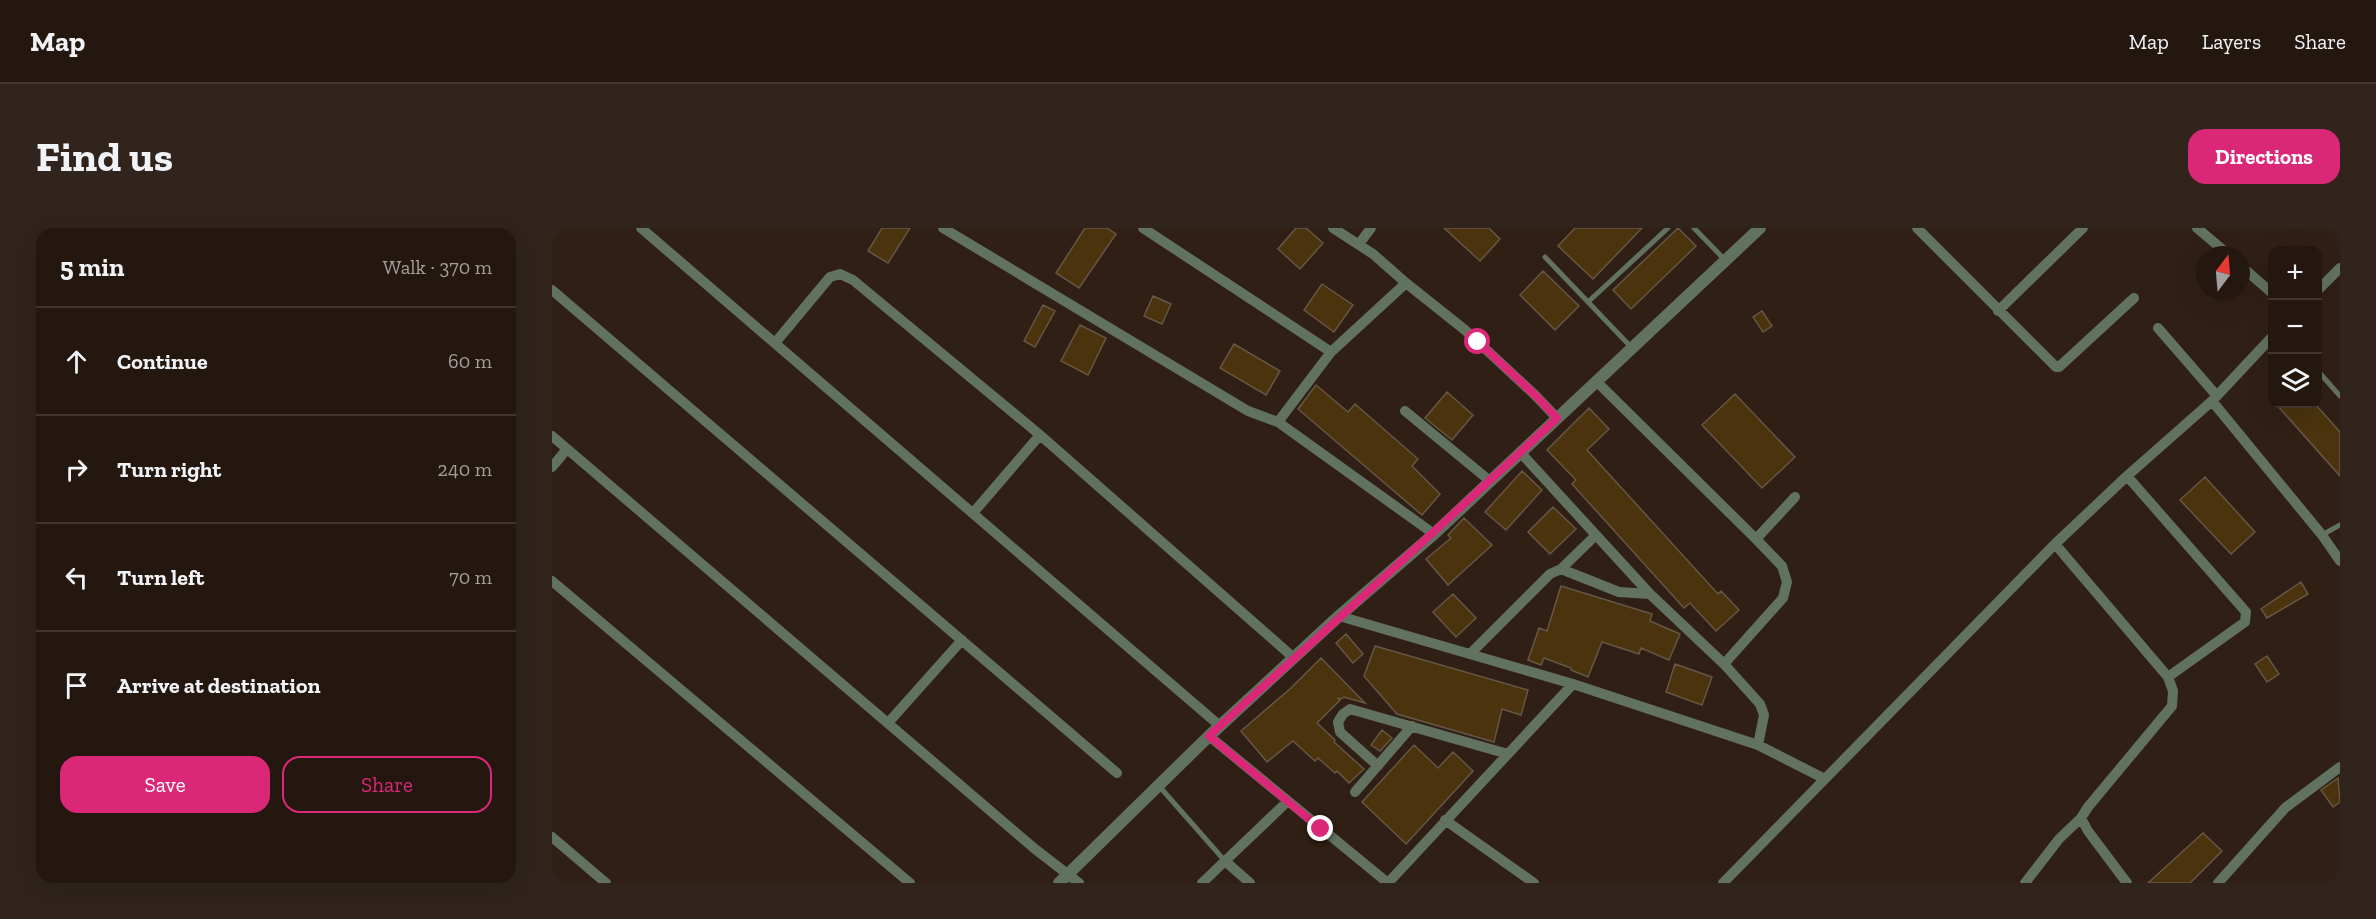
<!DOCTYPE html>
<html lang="en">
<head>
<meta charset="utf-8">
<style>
  :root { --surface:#24170f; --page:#30241d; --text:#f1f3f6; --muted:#a39f9e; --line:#41362f; --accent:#db2777 }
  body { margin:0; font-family:"Zilla Slab",serif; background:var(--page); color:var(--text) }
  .controls { position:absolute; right:18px; top:18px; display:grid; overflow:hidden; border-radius:12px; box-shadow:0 6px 24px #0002 }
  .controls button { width:54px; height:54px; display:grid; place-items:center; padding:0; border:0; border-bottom:2px solid var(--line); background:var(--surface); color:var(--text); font:30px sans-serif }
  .compass { position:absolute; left:1644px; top:18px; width:54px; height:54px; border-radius:50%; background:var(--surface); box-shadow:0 6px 24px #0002; rotate:16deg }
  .stop { position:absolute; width:18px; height:18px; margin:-14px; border:4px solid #db2777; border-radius:50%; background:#fff }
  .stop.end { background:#db2777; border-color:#fff; box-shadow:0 2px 6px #0008 }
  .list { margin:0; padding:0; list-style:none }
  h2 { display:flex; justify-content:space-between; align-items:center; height:78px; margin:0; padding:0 24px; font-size:26px }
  h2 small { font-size:20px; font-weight:400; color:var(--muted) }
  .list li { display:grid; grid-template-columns:39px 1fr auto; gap:18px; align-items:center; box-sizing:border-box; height:108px; padding:0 24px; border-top:2px solid var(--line) }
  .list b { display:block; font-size:22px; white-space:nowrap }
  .list em { font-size:20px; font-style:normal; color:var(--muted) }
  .actions { display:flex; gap:12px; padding:18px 24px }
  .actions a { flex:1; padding:14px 0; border:2px solid var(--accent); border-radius:18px; text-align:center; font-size:21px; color:var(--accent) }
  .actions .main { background:var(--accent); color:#fff }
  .icon { flex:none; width:33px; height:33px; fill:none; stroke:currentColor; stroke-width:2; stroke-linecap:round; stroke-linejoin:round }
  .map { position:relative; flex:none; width:1788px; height:655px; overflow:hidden; border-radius:18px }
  header { display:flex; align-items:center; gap:36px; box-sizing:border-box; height:84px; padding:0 30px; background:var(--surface); border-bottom:2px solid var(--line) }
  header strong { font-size:28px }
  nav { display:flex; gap:33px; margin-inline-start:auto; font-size:21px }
  .intro { display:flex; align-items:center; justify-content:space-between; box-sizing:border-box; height:144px; padding:0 36px }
  h1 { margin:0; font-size:42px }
  .button { padding:15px 27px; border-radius:18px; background:var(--accent); color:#fff; font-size:21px; font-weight:700 }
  main { display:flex; gap:36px; padding:0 36px }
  aside { flex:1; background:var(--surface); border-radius:18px; box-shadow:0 6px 24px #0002 }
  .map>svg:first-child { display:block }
  .building { fill:#4b330e; stroke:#655746; stroke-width:1.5 }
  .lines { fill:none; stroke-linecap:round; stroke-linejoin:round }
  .service { stroke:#627260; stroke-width:5 }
  .minor { stroke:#627260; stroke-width:10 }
  .tertiary { stroke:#627260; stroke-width:12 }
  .route { stroke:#db2777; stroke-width:8 }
</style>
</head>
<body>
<header>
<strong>Map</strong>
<nav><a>Map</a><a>Layers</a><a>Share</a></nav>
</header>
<div class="intro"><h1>Find us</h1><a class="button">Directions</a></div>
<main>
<aside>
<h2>5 min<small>Walk · 370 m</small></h2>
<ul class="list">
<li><svg class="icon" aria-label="ahead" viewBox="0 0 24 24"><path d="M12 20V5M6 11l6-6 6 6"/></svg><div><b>Continue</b></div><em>60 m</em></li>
<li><svg class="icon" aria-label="right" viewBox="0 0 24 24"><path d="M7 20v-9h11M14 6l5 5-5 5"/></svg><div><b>Turn right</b></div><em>240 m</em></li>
<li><svg class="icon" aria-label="left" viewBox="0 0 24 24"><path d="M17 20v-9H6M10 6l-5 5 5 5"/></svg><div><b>Turn left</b></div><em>70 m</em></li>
<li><svg class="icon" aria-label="arrive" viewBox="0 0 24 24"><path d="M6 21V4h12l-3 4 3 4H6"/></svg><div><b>Arrive at destination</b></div></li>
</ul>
<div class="actions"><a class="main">Save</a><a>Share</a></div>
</aside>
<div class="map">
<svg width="1788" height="655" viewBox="0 0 1788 655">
  <rect width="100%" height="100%" fill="#301f14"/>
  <path class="building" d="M330 0H358L336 35 316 23Z
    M533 0H555L564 6 527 60 504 45Z
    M744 0H754L771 15 748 41 726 21Z
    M892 0H937L948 11 928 33Z
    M1023 0H1090L1041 51 1006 18Z
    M1126 0 1144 18 1079 81 1061 62Z
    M991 43 1027 78 1003 102 968 67Z
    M770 56 801 77 782 104 752 82Z
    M601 68 619 76 610 96 592 88Z
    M491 77 503 83 483 119 472 113Z
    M1210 83 1220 98 1211 104 1201 89Z
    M528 97 554 110 536 147 509 133Z
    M682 116 728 143 714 167 668 140Z
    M764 157 796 184 803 176 866 231 860 238 888 266 870 287 746 181Z
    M895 164 921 187 900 212 873 190Z
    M1183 166 1243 229 1210 260 1150 197Z
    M1724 176H1763L1788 204V248Z
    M1037 180 1057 201 1035 222 1166 366 1169 363 1187 382 1164 403 1138 375 1132 380 1020 256 1024 252 995 222Z
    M970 243 990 262 954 302 933 284Z
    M1653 249 1703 304 1679 326 1628 272Z
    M1001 279 1024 301 998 326 976 304Z
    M912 290 940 317 896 357 874 331 899 310 896 307Z
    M1749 354 1756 366 1715 390 1709 381Z
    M1009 358 1100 386 1098 393 1128 406 1117 432 1089 420 1087 426 1050 414 1036 449 1019 442V440L992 430 989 437 976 432 987 400 995 403Z
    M901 366 924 390 904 409 881 384Z
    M794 406 811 426 801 435 784 415Z
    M823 418 976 462 969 487 950 481 942 514 845 486 812 448Z
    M1715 428 1727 446 1715 454 1703 436Z
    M769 430 813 475 792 469 789 471 785 470 788 472 765 495 783 512 782 514 812 541 797 555 785 543 783 545 766 530 763 533 741 513 715 534 689 503 739 460Z
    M1123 436 1160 449 1150 477 1114 464Z
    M830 502 840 510 828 523 819 517Z
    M862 517 886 540 901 524 921 543 854 616 810 574Z
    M1786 550 1788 574 1781 579 1769 562Z
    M1651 605 1670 623 1638 655H1596Z"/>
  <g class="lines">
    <path class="service" d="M1142 0 1173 32
      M993 29 1079 119
      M1036 74 1116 0
      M1766 143 1788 168
      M1770 307 1788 297
      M607 558 673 633"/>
    <path class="minor" d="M89 0 668 498
      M391 0 696 183 726 194 882 306
      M591 0 779 124
      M781 0 821 26 854 55 913 102 982 166 1005 190
      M1365 0 1504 139H1507L1582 70
      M1645 0 1677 27
      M807 16 819 0
      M1689 38 1720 65
      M0 62 565 545
      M1766 62 1788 40
      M1446 83 1531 0
      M1606 100 1665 168
      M223 115 278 49 288 46 301 52 488 207 742 430
      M1044 153 1204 311 1243 269
      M1660 173 1770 307 1788 333
      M853 183 938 253
      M726 194 779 124 854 55
      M0 208 483 621 527 655
      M968 224 1098 366 1172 436 1208 476 1212 487 1206 517
      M0 239 15 221
      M1575 248 1694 384 1693 394 1616 449
      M421 285 488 207
      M1503 316 1616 449 1621 463 1620 478 1536 579 1529 590 1536 603 1575 655
      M1009 341 1044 307
      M0 353 358 655
      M787 388 1021 456 1206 517 1273 551
      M918 426 998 346 1009 341 1067 364 1098 366
      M1172 436 1231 370 1235 354 1230 338 1204 311
      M336 495 410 412
      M657 508 836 655
      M826 538 788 504 786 494 791 486 798 481 956 526
      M803 564 860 498
      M893 592 982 655
      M0 609 54 655
      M673 633 736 573
      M650 655 673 633 698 655
      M836 655 1021 456
      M1171 655 1503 316 1575 248 1660 173 1720 109
      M1473 655 1507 611 1529 590
      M1666 655 1733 580 1788 539"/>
    <path class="tertiary" d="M507 655 657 508 787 388 882 306 1208 0"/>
  </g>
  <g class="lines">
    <path class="route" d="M769 601 657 508C773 402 890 298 1005 190L982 166 926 114"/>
  </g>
</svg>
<div class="controls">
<button>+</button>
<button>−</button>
<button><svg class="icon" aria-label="layers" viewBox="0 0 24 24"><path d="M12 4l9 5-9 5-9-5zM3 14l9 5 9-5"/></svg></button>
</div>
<svg class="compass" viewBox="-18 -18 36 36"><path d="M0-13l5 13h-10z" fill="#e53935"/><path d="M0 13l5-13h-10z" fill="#a39f9e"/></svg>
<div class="stop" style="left:926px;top:114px"></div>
<div class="stop end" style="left:769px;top:601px"></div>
</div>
</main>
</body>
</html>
